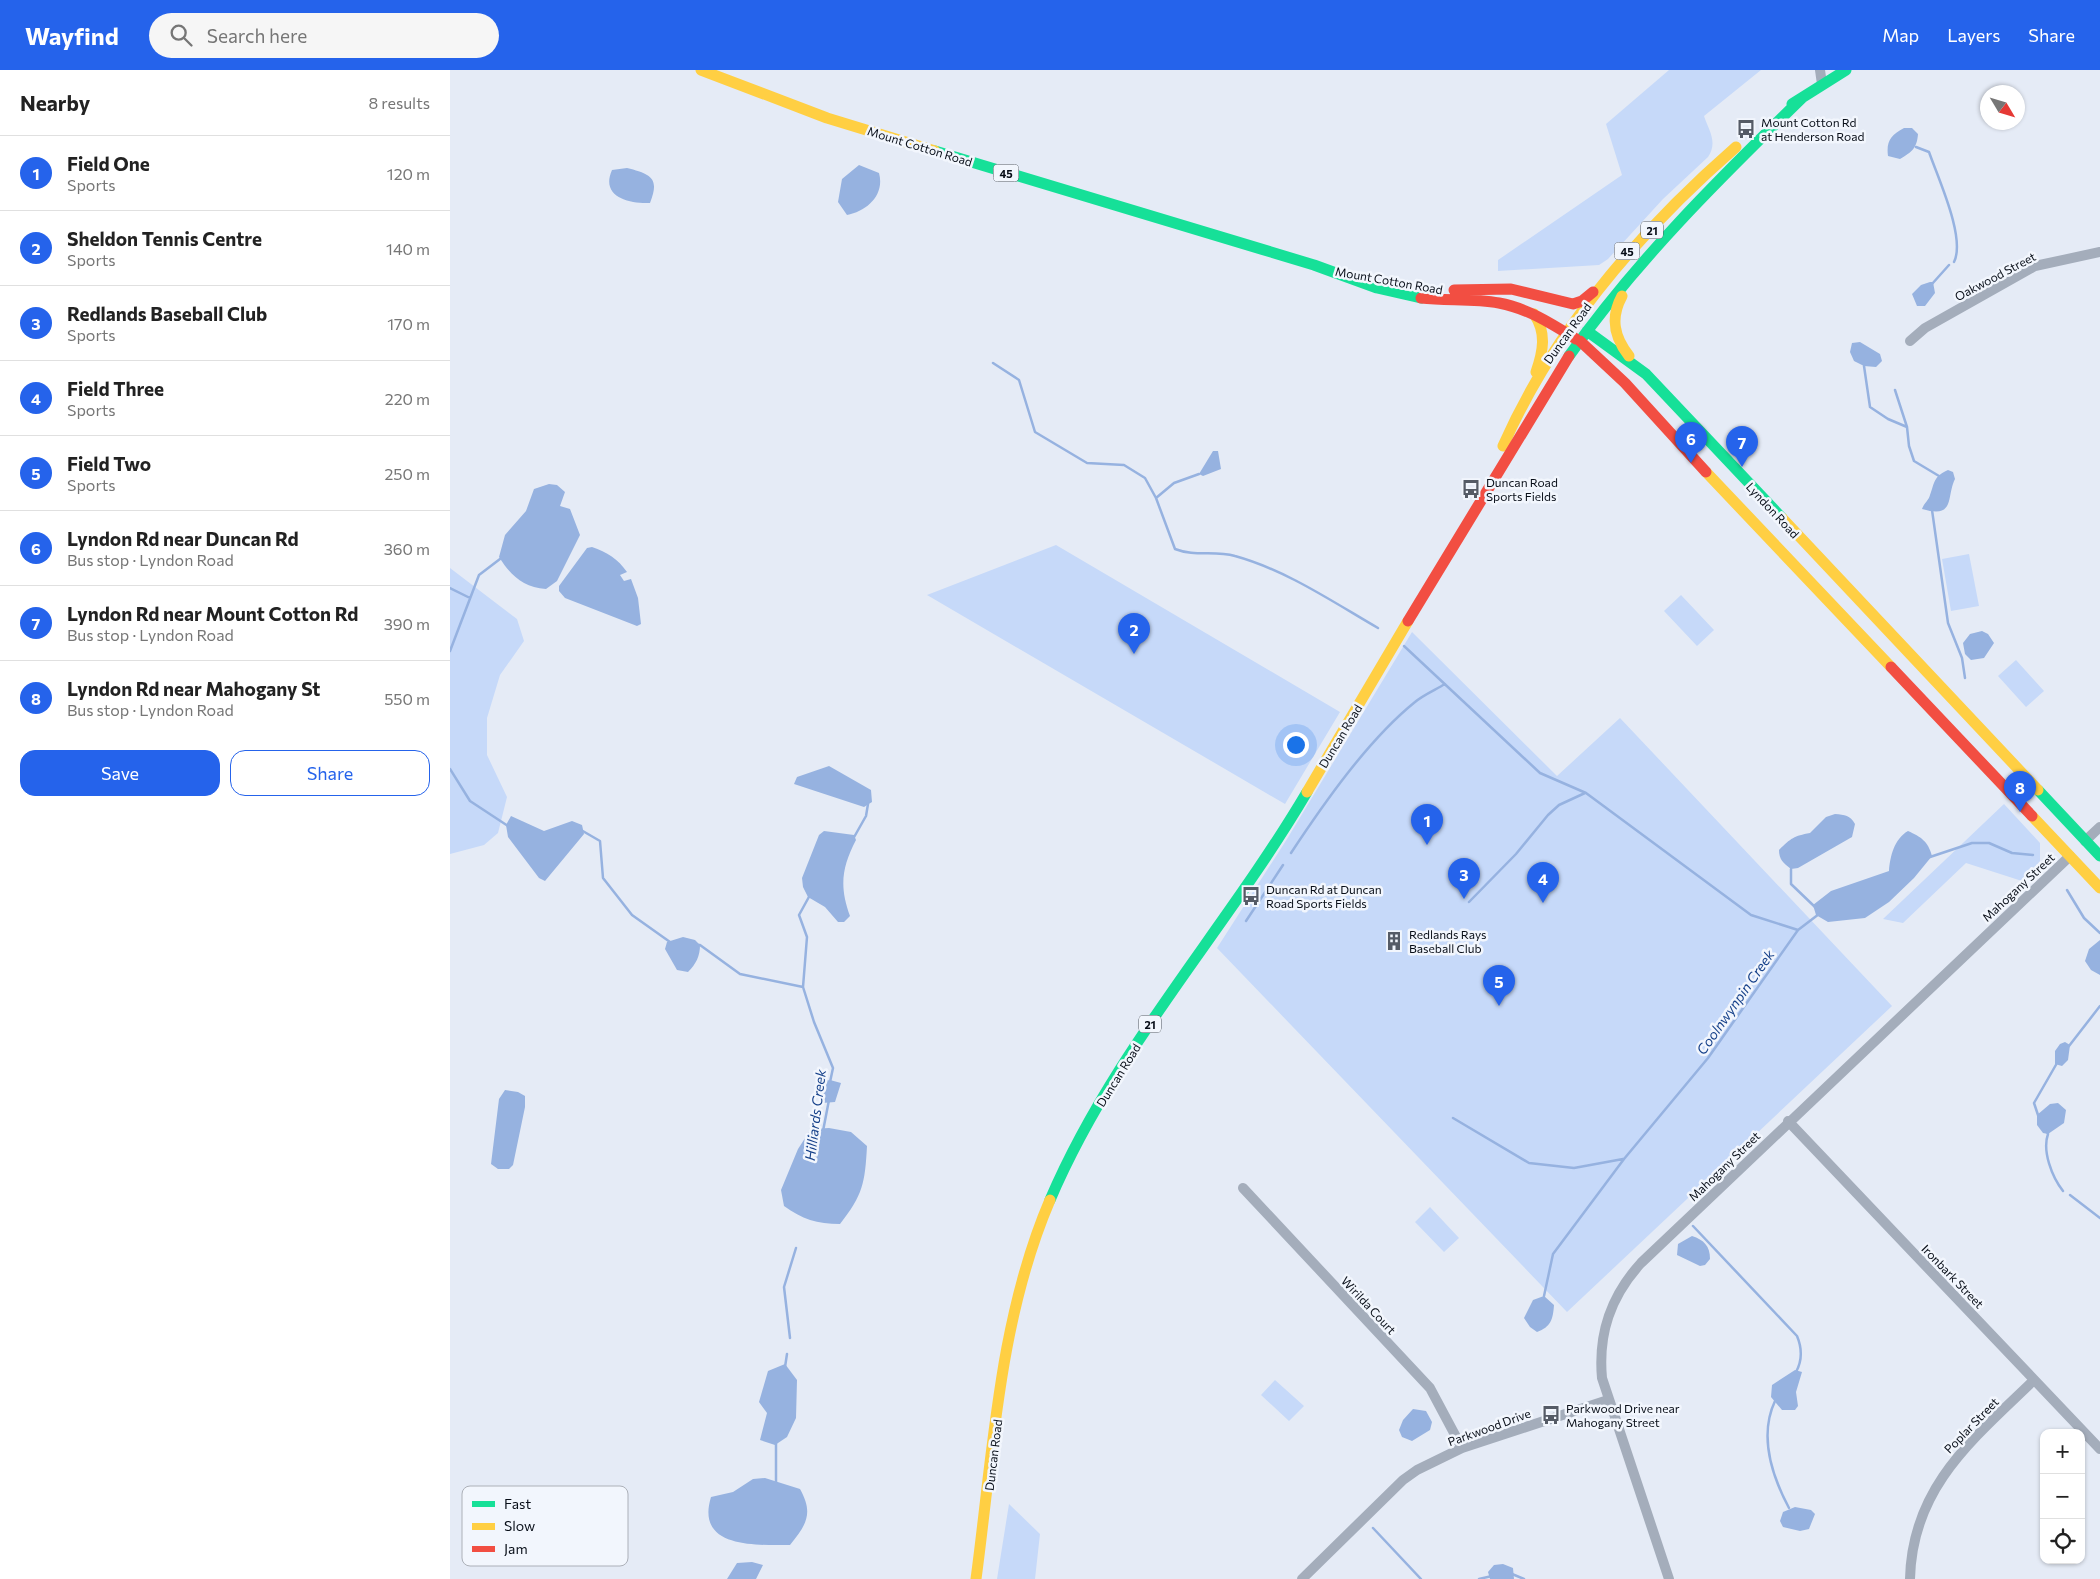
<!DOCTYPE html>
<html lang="en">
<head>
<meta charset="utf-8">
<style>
  :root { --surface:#fff; --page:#f6f6f6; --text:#222; --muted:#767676; --line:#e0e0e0; --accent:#2563eb }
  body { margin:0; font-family:Commissioner,sans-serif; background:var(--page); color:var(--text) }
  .controls { position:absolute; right:15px; bottom:15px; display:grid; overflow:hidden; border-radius:10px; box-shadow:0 1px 4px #0004 }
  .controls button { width:45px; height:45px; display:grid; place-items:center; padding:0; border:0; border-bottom:1px solid var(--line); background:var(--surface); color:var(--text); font:25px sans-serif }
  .compass { position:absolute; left:1530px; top:15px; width:45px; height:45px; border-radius:50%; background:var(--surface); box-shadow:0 1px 4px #0004; rotate:128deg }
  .you { position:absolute; left:845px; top:674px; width:18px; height:18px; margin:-12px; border:4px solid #fff; border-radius:50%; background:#1a73e8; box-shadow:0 0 0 8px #1a73e833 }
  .badge { display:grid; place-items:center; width:32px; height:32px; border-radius:50%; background:var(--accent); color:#fff; font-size:16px; font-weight:700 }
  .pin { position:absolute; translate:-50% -41px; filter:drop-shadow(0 1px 2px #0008) }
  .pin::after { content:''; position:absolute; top:26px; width:18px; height:15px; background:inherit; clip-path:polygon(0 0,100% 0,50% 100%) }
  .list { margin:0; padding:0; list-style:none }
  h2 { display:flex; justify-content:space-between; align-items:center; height:65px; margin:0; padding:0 20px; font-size:21px }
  h2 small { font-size:16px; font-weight:400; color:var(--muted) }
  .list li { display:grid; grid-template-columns:32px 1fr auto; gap:15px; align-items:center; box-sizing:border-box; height:75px; padding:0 20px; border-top:1px solid var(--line) }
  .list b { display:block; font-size:19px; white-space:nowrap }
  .list p { margin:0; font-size:16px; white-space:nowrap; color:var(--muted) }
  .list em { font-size:16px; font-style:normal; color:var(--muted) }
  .actions { display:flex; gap:10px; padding:15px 20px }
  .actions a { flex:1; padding:11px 0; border:1px solid var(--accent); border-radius:15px; text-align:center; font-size:18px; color:var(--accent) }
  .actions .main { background:var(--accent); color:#fff }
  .icon { flex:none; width:28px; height:28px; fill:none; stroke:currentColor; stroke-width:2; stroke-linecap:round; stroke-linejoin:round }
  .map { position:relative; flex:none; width:1650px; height:1509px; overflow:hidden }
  header { display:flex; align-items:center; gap:30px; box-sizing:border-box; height:70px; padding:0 25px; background:var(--accent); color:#fff }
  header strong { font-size:24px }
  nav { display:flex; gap:28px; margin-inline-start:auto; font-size:18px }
  .search { width:350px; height:45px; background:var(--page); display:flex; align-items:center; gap:12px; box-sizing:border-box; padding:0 18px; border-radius:28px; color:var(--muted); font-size:19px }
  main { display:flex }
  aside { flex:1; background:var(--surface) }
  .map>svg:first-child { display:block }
  .green { fill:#c6d9f9 }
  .water { fill:#96b2e0 }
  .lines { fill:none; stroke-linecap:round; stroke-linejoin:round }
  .stream { stroke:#96b2e0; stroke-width:2.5 }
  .street { stroke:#a4adbb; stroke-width:10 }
  .fast { stroke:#16e098; stroke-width:11 }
  .slow { stroke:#ffcf43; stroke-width:11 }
  .jam { stroke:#f24e42; stroke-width:11 }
  .labels { text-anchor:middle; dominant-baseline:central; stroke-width:5; stroke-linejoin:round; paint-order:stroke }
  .shield { fill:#f2f6fd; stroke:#4e545d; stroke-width:1 }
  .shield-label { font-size:11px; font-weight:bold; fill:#080e18 }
  .poi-label { font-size:12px; fill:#080e18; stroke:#f2f6fd; text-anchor:start }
  .street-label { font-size:12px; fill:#080e18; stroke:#f2f6fd }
  .water-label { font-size:14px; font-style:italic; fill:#16418a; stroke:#f2f6fd }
  .key { fill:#f2f6fd; stroke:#acb0b8; stroke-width:1 }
  .key-label { font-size:14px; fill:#080e18 }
</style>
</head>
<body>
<header>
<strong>Wayfind</strong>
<div class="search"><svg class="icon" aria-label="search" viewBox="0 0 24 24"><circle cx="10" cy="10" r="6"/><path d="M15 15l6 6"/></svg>Search here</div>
<nav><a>Map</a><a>Layers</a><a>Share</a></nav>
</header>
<main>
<aside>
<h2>Nearby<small>8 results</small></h2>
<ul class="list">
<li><span class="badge">1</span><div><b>Field One</b><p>Sports</p></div><em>120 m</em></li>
<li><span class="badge">2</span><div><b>Sheldon Tennis Centre</b><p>Sports</p></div><em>140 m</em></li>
<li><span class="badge">3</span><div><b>Redlands Baseball Club</b><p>Sports</p></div><em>170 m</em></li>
<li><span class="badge">4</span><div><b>Field Three</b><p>Sports</p></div><em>220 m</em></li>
<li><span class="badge">5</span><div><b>Field Two</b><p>Sports</p></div><em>250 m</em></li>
<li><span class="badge">6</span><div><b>Lyndon Rd near Duncan Rd</b><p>Bus stop · Lyndon Road</p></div><em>360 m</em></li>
<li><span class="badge">7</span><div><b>Lyndon Rd near Mount Cotton Rd</b><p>Bus stop · Lyndon Road</p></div><em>390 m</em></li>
<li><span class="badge">8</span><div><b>Lyndon Rd near Mahogany St</b><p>Bus stop · Lyndon Road</p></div><em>550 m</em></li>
</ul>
<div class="actions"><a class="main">Save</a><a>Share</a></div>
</aside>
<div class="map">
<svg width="1650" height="1509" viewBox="0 0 1650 1509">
  <rect width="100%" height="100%" fill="#e5ebf6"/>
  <path class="green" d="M1219 0H1311L1254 46C1259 61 1268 72 1258 87L1213 129 1158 189 1149 195 1048 201V190L1172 105 1156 54Z
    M606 475 890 642 835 734 477 525Z
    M1519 484 1529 536 1501 541 1492 489Z
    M0 498 67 549 74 571 50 605 37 648V685L57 727 48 763 34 775 0 784Z
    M1231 525 1264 560 1247 576 1214 541Z
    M962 562 1107 706 1170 648 1442 936 1117 1242 767 878 837 769Z
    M1566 590 1594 621 1576 637 1548 606Z
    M1554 734 1590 773V791L1572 811 1516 793 1453 853 1433 849Z
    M980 1137 1009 1168 994 1182 965 1152Z
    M825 1310 854 1336 839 1351 811 1325Z
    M559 1434 590 1464 585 1509H547Z"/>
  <path class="water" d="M1454 58H1462L1468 64C1467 78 1462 82 1450 89L1438 86C1436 71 1441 65 1454 58Z
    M409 95 429 103C435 125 417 141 397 145L388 132 392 109Z
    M177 98C201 104 210 108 200 133 179 134 150 127 162 100Z
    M1480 212H1483L1485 223 1475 236H1467L1462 224 1471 215Z
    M1410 272 1430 284 1432 291 1426 297 1414 296 1404 291 1400 282 1402 273Z
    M763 381H768L771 399 753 406 749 404Z
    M1498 400 1503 402 1505 409C1496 427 1506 449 1472 439 1474 433 1479 430 1480 425 1485 412 1483 407 1498 400Z
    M99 414 107 415 115 422 110 436 120 439 130 465 107 511 96 519C73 517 61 506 49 487L55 465 76 441 84 419Z
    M142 477C157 482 168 489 177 502L170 505 174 511 181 509 188 528 191 554 187 556 115 528 109 521V516L137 478Z
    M1532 561 1538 564 1544 573 1534 588 1521 590 1515 584 1513 573 1520 564Z
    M379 696 421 720 422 732 414 737 344 714 347 707Z
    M1385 744C1395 745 1400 745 1405 754L1402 767 1348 798 1341 799C1333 793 1329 789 1329 780 1341 768 1344 766 1360 763L1376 747Z
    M61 746 94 761 122 751 132 755 134 764 95 811 89 808 58 767 56 755Z
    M374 761 404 765 406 770C392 797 389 816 400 846L394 852H388L375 837 358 827 353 817 352 808 369 765Z
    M1458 761C1471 767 1478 771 1482 786L1464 808 1439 832 1415 848 1378 852 1366 845 1363 835 1381 821 1439 801C1440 787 1444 769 1458 761Z
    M233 867 245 870 250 875C250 886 246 894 238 902L227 900 215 879 217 872Z
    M1650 870V905L1641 900 1635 891 1639 879Z
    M1615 972 1620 975 1618 990 1612 996 1605 994V981L1610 974Z
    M380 1010 391 1013 385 1032 372 1033 365 1024 374 1011Z
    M55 1020 68 1022 75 1026V1037L63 1095 59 1099H48L41 1094 49 1029Z
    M1608 1033 1616 1040 1614 1053 1598 1064 1593 1063 1587 1055V1045L1600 1034Z
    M379 1058 401 1062 417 1076C415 1113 413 1125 390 1154 367 1154 352 1149 334 1136L331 1120 348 1079 361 1059Z
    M1242 1166C1254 1170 1260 1176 1260 1189L1255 1195 1250 1196 1227 1185 1228 1174Z
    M1094 1226 1104 1235C1103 1249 1101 1257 1087 1262L1080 1257 1074 1248 1083 1230Z
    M335 1294 347 1310 346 1348 337 1367 325 1375 310 1370 317 1343 309 1332 318 1301Z
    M1345 1300 1352 1302 1346 1322 1348 1336 1345 1340H1332L1321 1327 1322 1315Z
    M963 1339 976 1341 982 1352 980 1360 962 1371 952 1367 949 1360 953 1350Z
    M315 1408 350 1419C364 1444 356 1455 340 1475 307 1475 245 1479 261 1427L283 1422 303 1409Z
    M1345 1437 1361 1440 1365 1444 1359 1459 1350 1461 1333 1457 1330 1451 1333 1442Z
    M302 1492 313 1495 306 1509H277L287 1493Z
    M1053 1494 1063 1498 1064 1509H1040L1038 1502 1044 1495Z"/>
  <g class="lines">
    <path class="stream" d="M1466 77 1479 82C1488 108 1516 168 1504 192
      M1482 214 1499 195
      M543 293 569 310 585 362 637 393 674 395 695 408 706 428 725 479C745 487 765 480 785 486 836 500 883 532 928 558
      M1414 296 1420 337 1438 349 1457 357
      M1445 320 1457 357 1459 376 1464 391 1489 406
      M706 428 724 413 749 404
      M1482 440 1498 553 1512 588 1515 608
      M0 518 20 528
      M954 576 1090 703 1136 723 1301 845 1348 860
      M0 581 29 505 50 489
      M0 699 20 731 58 756
      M131 760 150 771 153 808 182 845 220 872
      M403 769 416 746 418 734
      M841 783C874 733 918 670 965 632 973 625 985 620 995 614
      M1480 787 1522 773H1539L1562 783 1583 785
      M1341 799V814L1365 837
      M1617 820 1634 848 1650 863
      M360 825 349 845 357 867 353 917 364 952 383 998 380 1012
      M1019 832 1066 784 1098 745 1109 735 1135 723
      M796 851 833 795
      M247 875H250L290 904 353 917
      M1619 976 1650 936
      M1003 1048 1079 1093 1124 1098 1173 1089
      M1589 1048 1584 1033 1607 993
      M373 1061 379 1030
      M1597 1061 1598 1064C1592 1081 1602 1107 1613 1121
      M1620 1125 1650 1148
      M1243 1156 1347 1266C1352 1278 1352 1291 1346 1302
      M1094 1226 1103 1184 1174 1089 1258 988 1348 860 1369 844
      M340 1268 334 1217 346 1178
      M335 1297 337 1284
      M1325 1331C1309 1365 1322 1406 1339 1438
      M326 1372V1414
      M923 1458 971 1509
      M1062 1504 1074 1509
      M1029 1509 1042 1506"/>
    <path class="street" d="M1370 0 1372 14
      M1460 271 1475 258 1585 196 1650 182
      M1635 771 1650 757
      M1338 1051 1650 1379
      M793 1118 980 1318 1012 1378
      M852 1509 953 1410 967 1400 1012 1378 1158 1330
      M1219 1509 1152 1308C1148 1264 1160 1227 1191 1193L1620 786
      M1460 1509C1462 1417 1523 1369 1584 1310"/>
    <path class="fast" d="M1342 34 1396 0
      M485 81 864 195 927 218 971 228
      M1137 261 1196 304 1332 448
      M1119 286C1186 191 1269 109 1352 28
      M1588 720 1650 786
      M600 1130C664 980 775 861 857 722"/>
    <path class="slow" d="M251 0 377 48 485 81
      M1172 226C1160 248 1164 267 1179 286
      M1084 244C1097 263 1093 282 1086 302
      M1053 376C1104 260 1191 160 1286 77
      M1256 402 1441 597
      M1332 448 1588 720
      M857 722 958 551
      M1582 746 1650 818
      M526 1509C543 1382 549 1249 600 1130"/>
    <path class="jam" d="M1004 220 1061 219 1123 234 1132 231 1143 222
      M971 228C997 231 1023 228 1049 233 1077 238 1102 254 1126 269
      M1130 271 1175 313 1256 402
      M958 551 1119 286
      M1441 597 1582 746"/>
  </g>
  <defs>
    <g id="bus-bare" transform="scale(1.5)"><path d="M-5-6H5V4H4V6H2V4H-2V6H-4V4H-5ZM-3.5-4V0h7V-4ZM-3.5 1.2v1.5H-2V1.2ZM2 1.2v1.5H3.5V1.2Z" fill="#555b66" stroke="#f2f6fd" stroke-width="2.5" paint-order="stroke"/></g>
    <g id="building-bare" transform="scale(1.5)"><path d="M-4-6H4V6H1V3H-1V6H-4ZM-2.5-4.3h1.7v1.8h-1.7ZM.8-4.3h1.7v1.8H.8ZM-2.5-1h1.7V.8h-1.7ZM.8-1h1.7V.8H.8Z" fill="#555b66" stroke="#f2f6fd" stroke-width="2.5" paint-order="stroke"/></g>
  </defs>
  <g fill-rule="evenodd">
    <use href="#bus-bare" x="1296" y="59"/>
    <use href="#bus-bare" x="1021" y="419"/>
    <use href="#bus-bare" x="801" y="826"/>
    <use href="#building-bare" x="944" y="871"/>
    <use href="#bus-bare" x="1101" y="1345"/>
  </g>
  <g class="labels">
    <g class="shield">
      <rect x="543.5" y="94.5" width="25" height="17" rx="4"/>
      <rect x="1191" y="151.5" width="22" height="17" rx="4"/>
      <rect x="1164.5" y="172.5" width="25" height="17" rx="4"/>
      <rect x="689" y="945.5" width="22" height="17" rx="4"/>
    </g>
    <g class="shield-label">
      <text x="556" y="103">45</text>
      <text x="1202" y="160">21</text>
      <text x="1177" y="181">45</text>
      <text x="700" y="954">21</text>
    </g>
    <g class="poi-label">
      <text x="1311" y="52">Mount Cotton Rd<tspan x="1311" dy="14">at Henderson Road</tspan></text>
      <text x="1036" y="412">Duncan Road<tspan x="1036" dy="14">Sports Fields</tspan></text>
      <text x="816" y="819">Duncan Rd at Duncan<tspan x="816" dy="14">Road Sports Fields</tspan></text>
      <text x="959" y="864">Redlands Rays<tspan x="959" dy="14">Baseball Club</tspan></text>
      <text x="1116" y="1338">Parkwood Drive near<tspan x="1116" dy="14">Mahogany Street</tspan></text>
    </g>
    <g class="street-label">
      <text transform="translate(470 76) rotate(17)">Mount Cotton Road</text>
      <text transform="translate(1545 206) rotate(-28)">Oakwood Street</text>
      <text transform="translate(939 210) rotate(10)">Mount Cotton Road</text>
      <text transform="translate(1117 263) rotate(-54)">Duncan Road</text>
      <text transform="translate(1323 440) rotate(47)">Lyndon Road</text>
      <text transform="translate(890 666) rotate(-59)">Duncan Road</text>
      <text transform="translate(1568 817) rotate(-43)">Mahogany Street</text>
      <text transform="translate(668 1005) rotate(-58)">Duncan Road</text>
      <text transform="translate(1274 1096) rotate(-44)">Mahogany Street</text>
      <text transform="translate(1503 1206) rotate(46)">Ironbark Street</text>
      <text transform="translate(919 1235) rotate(47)">Wirilda Court</text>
      <text transform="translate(1521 1355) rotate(-46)">Poplar Street</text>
      <text transform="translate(1039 1357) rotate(-20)">Parkwood Drive</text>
      <text transform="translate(543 1385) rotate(-83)">Duncan Road</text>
    </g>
    <g class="water-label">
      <text transform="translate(1285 932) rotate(-55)">Coolnwynpin Creek</text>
      <text transform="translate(365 1045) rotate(-83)">Hilliards Creek</text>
    </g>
  </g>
  <rect x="12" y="1416" width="166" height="80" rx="8" class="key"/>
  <rect x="22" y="1431" width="23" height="6" fill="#16e098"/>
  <rect x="22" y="1453" width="23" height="7" fill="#ffcf43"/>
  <rect x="22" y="1476" width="23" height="6" fill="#f24e42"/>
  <g class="key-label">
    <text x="54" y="1439">Fast</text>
    <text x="54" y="1461">Slow</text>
    <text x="54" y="1484">Jam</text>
  </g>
</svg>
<div class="controls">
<button>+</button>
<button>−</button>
<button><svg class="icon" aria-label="locate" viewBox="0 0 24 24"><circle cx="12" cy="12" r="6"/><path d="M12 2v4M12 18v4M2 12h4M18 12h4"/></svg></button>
</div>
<svg class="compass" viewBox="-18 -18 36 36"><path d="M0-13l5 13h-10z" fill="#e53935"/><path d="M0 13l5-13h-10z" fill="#767676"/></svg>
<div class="you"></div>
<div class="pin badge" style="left:977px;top:775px">1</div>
<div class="pin badge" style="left:684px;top:584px">2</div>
<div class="pin badge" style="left:1014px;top:829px">3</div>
<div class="pin badge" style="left:1093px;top:833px">4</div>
<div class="pin badge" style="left:1049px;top:936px">5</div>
<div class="pin badge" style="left:1241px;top:393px">6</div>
<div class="pin badge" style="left:1292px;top:397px">7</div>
<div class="pin badge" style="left:1570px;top:742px">8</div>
</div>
</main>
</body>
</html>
